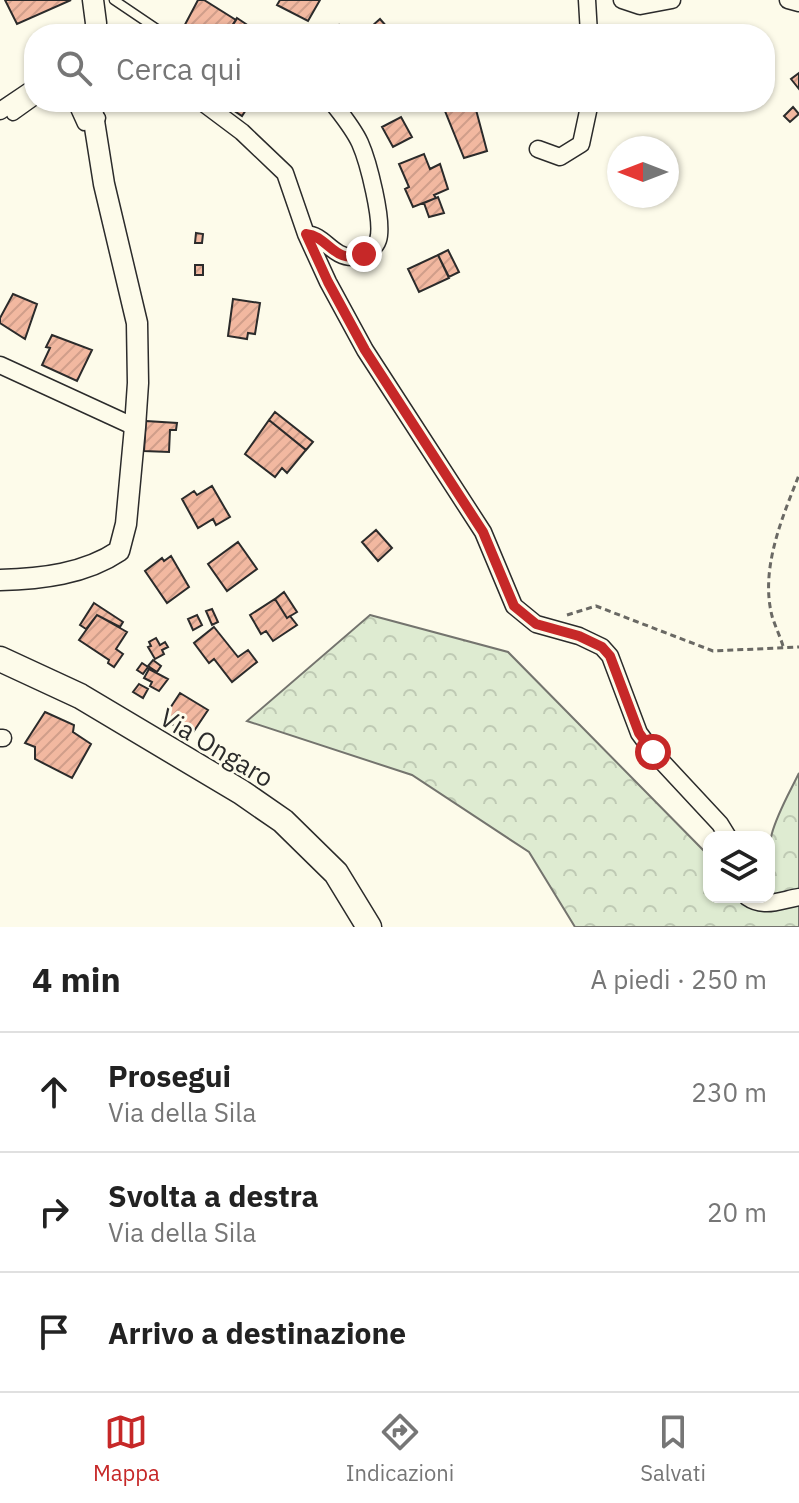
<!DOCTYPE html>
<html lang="it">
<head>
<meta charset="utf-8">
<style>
  :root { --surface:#fff; --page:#f6f6f6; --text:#222; --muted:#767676; --line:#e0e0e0; --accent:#c62828 }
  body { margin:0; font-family:"IBM Plex Sans",sans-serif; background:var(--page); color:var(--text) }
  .controls { position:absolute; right:24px; bottom:24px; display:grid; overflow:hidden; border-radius:16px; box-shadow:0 2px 6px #0004 }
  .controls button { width:72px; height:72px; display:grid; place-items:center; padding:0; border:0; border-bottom:2px solid var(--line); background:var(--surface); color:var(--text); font:40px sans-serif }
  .compass { position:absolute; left:607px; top:136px; width:72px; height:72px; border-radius:50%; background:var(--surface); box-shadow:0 2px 6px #0004; rotate:270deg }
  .stop { position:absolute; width:24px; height:24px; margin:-18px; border:6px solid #c62828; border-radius:50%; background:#fff }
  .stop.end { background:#c62828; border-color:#fff; box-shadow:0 2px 8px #0008 }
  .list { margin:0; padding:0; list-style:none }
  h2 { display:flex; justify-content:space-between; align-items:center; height:104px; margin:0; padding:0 32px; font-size:34px }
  h2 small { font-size:26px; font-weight:400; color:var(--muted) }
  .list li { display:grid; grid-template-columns:52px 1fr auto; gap:24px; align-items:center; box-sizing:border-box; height:120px; padding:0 32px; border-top:2px solid var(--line) }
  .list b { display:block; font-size:30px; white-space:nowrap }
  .list p { margin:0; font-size:26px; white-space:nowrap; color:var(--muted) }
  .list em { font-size:26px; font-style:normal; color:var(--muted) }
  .icon { flex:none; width:44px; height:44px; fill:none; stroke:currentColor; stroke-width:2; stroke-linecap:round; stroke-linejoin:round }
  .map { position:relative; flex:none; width:799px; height:927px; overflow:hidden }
  .search { position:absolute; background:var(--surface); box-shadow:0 2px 6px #0004; left:24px; right:24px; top:24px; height:88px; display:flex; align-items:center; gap:20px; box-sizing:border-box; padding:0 28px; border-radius:32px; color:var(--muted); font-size:30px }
  .sheet { height:464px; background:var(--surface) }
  nav { display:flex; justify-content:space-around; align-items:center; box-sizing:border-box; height:112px; border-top:2px solid var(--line); background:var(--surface); font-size:22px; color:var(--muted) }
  nav a { display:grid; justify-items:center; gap:4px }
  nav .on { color:var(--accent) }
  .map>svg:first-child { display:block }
  .forest { fill:url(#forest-crowns); stroke:#74746e; stroke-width:2 }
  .building { fill:url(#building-hatch); stroke:#2b2b2b; stroke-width:2 }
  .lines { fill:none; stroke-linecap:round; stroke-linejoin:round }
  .service-casing { stroke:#2b2b2b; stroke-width:11 }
  .pedestrian-casing { stroke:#2b2b2b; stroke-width:15 }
  .minor-casing { stroke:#2b2b2b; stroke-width:19 }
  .tertiary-casing { stroke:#2b2b2b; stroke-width:23 }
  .secondary-casing { stroke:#2b2b2b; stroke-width:27 }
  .path { stroke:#6a6964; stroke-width:3; stroke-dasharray:6 4; stroke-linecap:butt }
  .service { stroke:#fdfbea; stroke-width:8 }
  .pedestrian { stroke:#fdfbea; stroke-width:12 }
  .minor { stroke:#fdfbea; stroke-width:16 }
  .tertiary { stroke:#fdfbea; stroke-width:20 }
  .secondary { stroke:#fdfbea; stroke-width:24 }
  .route { stroke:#c62828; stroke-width:10 }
  .labels { text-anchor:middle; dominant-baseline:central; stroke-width:6; stroke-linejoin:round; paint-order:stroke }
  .street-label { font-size:26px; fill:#2b2b2b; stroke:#fdfbea }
</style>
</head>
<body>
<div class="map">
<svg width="799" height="927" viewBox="0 0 799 927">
  <defs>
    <pattern id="forest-crowns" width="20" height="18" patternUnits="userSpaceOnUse" patternTransform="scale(2)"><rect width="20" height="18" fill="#deebd1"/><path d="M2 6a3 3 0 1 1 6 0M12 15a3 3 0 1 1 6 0" fill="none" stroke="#bfcab4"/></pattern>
    <pattern id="building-hatch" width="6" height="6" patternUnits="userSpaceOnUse" patternTransform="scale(2)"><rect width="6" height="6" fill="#f2b8a0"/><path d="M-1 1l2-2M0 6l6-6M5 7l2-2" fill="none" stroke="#d09e8a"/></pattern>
  </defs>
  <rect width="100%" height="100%" fill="#fdfbea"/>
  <path class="forest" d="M370 615 508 652 709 856V897H769V887L773 884C759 842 781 810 799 773V927H575L529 852 412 775 247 721Z"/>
  <path class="building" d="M5 0H71L17 24Z
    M198 0H204L236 20 227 34H180Z
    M280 0H320L308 21 277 5Z
    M237 18 249 26 245 34 228 32Z
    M380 19 387 27 379 34 372 26Z
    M339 25 346 34H327Z
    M799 73V89L791 79Z
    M221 102H251L242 116Z
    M442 102H474L475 106 445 111Z
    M475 106 487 151 464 158 445 111Z
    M793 107 799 114 790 122 784 116Z
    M401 117 412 137 393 147 382 127Z
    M424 154 430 169 440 164 448 189 434 195 436 198 413 207 405 189 409 187 399 164Z
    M438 197 444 213 429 217 424 203Z
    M196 233 203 234 202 243H195Z
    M448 250 459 272 449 277 438 255Z
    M438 255 449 278 419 292 408 269Z
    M195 265H203V275H195Z
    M13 294 37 304 25 339 0 323V318Z
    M233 299 260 303 255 334 248 333 247 339 228 336Z
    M52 335 92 350 77 381 42 365 50 348 46 347Z
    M275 412 313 442 306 450 269 420Z
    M269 420 306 450 287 473 282 468 275 477 245 454Z
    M146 421 177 423 176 430H170L169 452 144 451Z
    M212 486 230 517 216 525 213 519 198 528 182 499 194 491 197 495Z
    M376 530 392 548 378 561 362 542Z
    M238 542 257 569 227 591 208 564Z
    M171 556 189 587 167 603 145 571 162 558 164 561Z
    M284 592 297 612 287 618 275 599Z
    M275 599 287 618 290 616 297 625 273 641 266 631 261 634 250 615Z
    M94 603 123 622 120 627 97 615 86 629 80 625Z
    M212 609 218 622 212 625 206 611Z
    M97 615 127 632 116 649 123 654 114 667 108 663 109 660 79 640Z
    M197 615 202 625 193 630 188 619Z
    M214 627 238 657 248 650 257 662 232 682 214 659 209 663 194 643Z
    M156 638 160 645 165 642 168 647 162 650 164 654 155 659 148 647 151 646 149 642Z
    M153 660 161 666 157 672 148 666Z
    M142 663 148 667 143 674 137 670Z
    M149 669 168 679 159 691 150 686 152 682 144 678Z
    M139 684 148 689 143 698 133 692Z
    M180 693 208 710 194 731 178 722 175 726 163 719Z
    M45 712 74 725 73 732 91 744 72 778 35 759V747L25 743Z"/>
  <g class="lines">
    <g class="service-casing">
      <path id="service" d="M114 0 157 29"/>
    </g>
    <g class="pedestrian-casing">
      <path id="pedestrian" d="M74 102 84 124 99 118
        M13 114 34 99"/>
    </g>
    <g class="minor-casing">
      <path id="minor" d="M587 0 589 34
        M622 0 640 6 672 0
        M788 0 799 3
        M202 102 242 132 285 173 306 234 328 282 365 350 483 532 514 606 536 624 579 636 602 647 610 656 639 733 653 752 720 824 728 837
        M0 111 34 88
        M538 149 560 157 581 144 590 102
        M306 234C325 235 332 258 354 257 364 256 375 249 378 240 384 222 368 161 360 143 353 128 342 115 332 102
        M0 365 135 427
        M0 738H3
        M747 897C764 909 781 900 799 897"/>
    </g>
    <g class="tertiary-casing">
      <path id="tertiary" d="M93 0 96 23 95 34
        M0 580C41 579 85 574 119 551L126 524 135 427 138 383 137 323 104 184 91 102"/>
    </g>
    <g class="secondary-casing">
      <path id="secondary" d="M0 659 80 696 241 792 283 821 336 873 369 927"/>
    </g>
    <path class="path" d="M567 615 596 606 713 651 799 647
      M783 646C780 636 775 626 772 616 760 569 782 518 799 475"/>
    <use href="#service" class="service"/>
    <use href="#pedestrian" class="pedestrian"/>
    <use href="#minor" class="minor"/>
    <use href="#tertiary" class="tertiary"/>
    <use href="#secondary" class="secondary"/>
  </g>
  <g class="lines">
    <path class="route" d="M364 254C334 266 329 236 306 234L328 282 365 350 483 532 514 606 536 624 579 636 602 647 610 656 639 733 653 752"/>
  </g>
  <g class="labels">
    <g class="street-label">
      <text transform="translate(217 747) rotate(31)">Via Ongaro</text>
    </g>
  </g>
</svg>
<div class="controls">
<button><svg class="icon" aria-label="layers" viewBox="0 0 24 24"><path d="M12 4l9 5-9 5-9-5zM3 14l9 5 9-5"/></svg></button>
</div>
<svg class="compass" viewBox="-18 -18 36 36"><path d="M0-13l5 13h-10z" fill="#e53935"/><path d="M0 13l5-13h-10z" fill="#767676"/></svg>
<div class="stop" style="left:653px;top:752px"></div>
<div class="stop end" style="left:364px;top:254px"></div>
<div class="search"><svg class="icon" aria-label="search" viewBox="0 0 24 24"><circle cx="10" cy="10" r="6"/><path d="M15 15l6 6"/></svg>Cerca qui</div>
</div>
<section class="sheet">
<h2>4 min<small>A piedi · 250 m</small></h2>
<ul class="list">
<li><svg class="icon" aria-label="ahead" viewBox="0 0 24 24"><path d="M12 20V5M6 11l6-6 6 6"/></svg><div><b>Prosegui</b><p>Via della Sila</p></div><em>230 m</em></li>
<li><svg class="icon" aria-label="right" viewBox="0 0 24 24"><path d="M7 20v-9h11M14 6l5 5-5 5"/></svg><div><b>Svolta a destra</b><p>Via della Sila</p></div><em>20 m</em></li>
<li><svg class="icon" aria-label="arrive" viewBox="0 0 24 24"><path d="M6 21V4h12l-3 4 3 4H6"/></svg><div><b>Arrivo a destinazione</b></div></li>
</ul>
</section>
<nav>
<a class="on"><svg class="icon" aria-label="map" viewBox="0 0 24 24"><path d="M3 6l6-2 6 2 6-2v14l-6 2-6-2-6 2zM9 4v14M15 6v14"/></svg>Mappa</a>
<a><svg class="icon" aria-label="directions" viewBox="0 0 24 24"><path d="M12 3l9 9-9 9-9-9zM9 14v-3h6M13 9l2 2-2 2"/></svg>Indicazioni</a>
<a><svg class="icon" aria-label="saved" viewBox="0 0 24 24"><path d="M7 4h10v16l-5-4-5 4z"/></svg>Salvati</a>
</nav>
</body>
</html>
